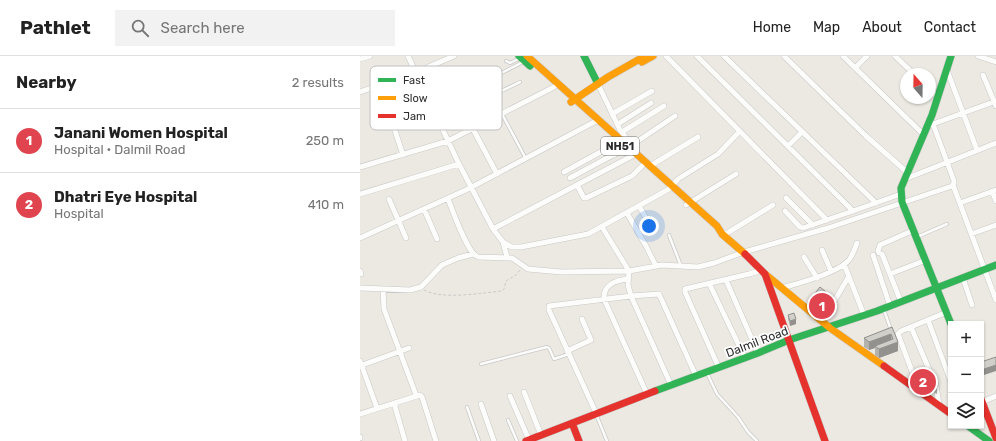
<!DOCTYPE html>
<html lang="en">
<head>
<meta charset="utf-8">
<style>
  :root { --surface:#fff; --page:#f2f2f2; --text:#222; --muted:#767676; --line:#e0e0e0; --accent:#111827 }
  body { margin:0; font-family:Rubik,sans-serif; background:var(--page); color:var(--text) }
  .controls { position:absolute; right:12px; bottom:12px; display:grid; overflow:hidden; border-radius:0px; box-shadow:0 1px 3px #0004 }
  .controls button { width:36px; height:36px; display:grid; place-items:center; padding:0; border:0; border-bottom:1px solid var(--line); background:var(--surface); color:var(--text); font:20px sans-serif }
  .compass { position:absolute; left:540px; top:12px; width:36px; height:36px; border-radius:50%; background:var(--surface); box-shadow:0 1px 3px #0004; rotate:340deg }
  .you { position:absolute; left:289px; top:170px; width:14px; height:14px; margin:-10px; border:3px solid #fff; border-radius:50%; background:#1a73e8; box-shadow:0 0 0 6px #1a73e833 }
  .badge { display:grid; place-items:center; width:26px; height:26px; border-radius:50%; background:var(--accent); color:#fff; font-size:13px; font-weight:700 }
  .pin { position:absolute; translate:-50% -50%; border:2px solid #fff; box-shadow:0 1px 4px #0006 }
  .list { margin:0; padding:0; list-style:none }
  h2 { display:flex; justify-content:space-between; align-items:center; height:52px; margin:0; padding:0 16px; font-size:17px }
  h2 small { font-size:13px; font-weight:400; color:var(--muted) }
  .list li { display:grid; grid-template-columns:26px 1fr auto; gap:12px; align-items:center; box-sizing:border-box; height:64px; padding:0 16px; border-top:1px solid var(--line) }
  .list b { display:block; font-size:15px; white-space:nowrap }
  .list p { margin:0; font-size:13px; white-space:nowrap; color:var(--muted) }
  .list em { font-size:13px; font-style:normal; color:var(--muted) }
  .icon { flex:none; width:22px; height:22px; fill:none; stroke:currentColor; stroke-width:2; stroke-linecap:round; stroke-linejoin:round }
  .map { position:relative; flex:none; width:636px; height:385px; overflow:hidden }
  header { display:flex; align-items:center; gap:24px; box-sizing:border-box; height:56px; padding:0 20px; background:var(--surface); border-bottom:1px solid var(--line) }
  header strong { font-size:19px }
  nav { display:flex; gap:22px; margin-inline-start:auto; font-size:14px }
  .search { width:280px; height:36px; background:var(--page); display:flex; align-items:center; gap:10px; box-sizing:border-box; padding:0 14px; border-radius:0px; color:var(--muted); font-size:15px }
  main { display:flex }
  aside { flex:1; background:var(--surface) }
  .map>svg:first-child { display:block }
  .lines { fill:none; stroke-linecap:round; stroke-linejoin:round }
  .lane-casing { stroke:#c9c8c8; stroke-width:4 }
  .street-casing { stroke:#c9c8c8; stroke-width:6 }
  .fast-casing { stroke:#c9c8c8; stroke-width:8 }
  .slow-casing { stroke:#c9c8c8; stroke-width:8 }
  .jam-casing { stroke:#c9c8c8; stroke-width:8 }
  .path { stroke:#cacac9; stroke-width:1; stroke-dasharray:3 2; stroke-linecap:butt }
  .lane { stroke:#fcfcfb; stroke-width:2.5 }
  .street { stroke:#fcfcfb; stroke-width:5 }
  .fast { stroke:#30b455; stroke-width:7 }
  .slow { stroke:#ff9f0a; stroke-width:7 }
  .jam { stroke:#e5322d; stroke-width:7 }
  .wall { fill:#b3b2ad }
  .shaded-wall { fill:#92918d }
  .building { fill:#d0cfc9; stroke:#92918d }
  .labels { text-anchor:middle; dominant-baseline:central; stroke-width:3.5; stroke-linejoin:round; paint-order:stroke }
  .shield { fill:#fff; stroke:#6c6c6c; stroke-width:1 }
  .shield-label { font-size:11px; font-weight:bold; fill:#2d2d2d }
  .street-label { font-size:12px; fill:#2d2d2d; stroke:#fff }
  .key { fill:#fff; stroke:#c0c0c0; stroke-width:1 }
  .key-label { font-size:11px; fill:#2d2d2d }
</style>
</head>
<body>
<header>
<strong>Pathlet</strong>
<div class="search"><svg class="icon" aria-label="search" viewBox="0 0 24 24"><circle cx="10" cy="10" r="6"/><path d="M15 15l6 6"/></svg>Search here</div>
<nav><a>Home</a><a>Map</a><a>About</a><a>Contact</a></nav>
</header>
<main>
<aside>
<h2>Nearby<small>2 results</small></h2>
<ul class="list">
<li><span class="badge" style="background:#e0444e">1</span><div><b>Janani Women Hospital</b><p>Hospital · Dalmil Road</p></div><em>250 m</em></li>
<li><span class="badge" style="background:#e0444e">2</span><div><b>Dhatri Eye Hospital</b><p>Hospital</p></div><em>410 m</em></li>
</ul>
</aside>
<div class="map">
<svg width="636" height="385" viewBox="0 0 636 385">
  <rect width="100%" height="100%" fill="#ece9e2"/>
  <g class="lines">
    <g class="lane-casing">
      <path id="lane" d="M146 5 150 7 158 3
        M134 39 128 25V24L163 6
        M142 58 166 103
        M115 71 107 54 108 51 160 26
        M309 179 321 210
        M557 181 587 168
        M524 254 531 274
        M121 308 187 291 189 292 194 303 209 298
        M347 317 357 338 378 361 388 376 397 385
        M107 351 119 385
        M236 358 247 385
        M148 364 157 385"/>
    </g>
    <g class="street-casing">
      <path id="street" d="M48 0 99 108 133 173 143 186 152 191H161L228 178 309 133
        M306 0 467 164
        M337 0 493 155
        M364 0 516 147
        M424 0 506 80 548 117
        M483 0 564 79
        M535 0 554 18
        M618 0 636 6
        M0 3 10 0
        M495 12 507 0
        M587 14 617 94
        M623 19 636 50
        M238 28 260 74 272 89
        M20 29 43 99
        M570 34 578 41
        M0 36 47 20 94 0
        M42 44 65 36
        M252 58 292 35
        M258 68 291 47
        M570 69 636 45
        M113 73 137 118
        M262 76 304 50
        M428 90 442 76
        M269 91 315 60
        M290 110 338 81
        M0 111 88 85 194 31
        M204 116 246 93H249L254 99
        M210 122 264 93
        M545 123 636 87
        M217 129 224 142H226L272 120 282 110
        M593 129 636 244
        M312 130 318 123 358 98 380 75
        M632 135 636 145
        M0 138 99 108
        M426 142 453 169
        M29 143 46 182
        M88 143C93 155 107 197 118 201L152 202 168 213 201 216 269 215 302 209 338 211 354 207 384 196 468 172 592 130 594 127V125L573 68
        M600 147 636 134
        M326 149 376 118
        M279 150 289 167
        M64 153 77 183
        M425 155 440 171 443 172 493 155 541 138
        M267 157 286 190 296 210
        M242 171 269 215 268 229 271 240 311 329
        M133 173 272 100
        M611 178 636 169
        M364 179 413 149
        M0 182 108 133 238 64
        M143 186 147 201
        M462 194 471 215
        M519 197 518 195 520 189 554 174
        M522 198 541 246
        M513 199 530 250
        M444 201 457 222
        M484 208 504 259
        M0 215 1 218
        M530 218 566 204
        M603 222 612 249
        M268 223C256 224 243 229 244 243L287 338
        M366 224 398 297
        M349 227 385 302
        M0 232 50 234 61 231 82 209 98 202 113 198
        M422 232C439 227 478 217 489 204 493 199 495 192 497 187
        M23 233 24 253 56 339
        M568 264 591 326
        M462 266 489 220
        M551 271 571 318
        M207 295 231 284 222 263
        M0 305 17 352
        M0 310 49 292
        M359 312 325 236V233L389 218 402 214
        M576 329 579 349
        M559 334 538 278 541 275 587 256
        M164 336 181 379
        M150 340 169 384
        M622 346 636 340
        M34 347 45 385
        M121 348 134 385
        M236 357 189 254V250L271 240 299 238 336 320
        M0 358 60 339 62 341 76 385
        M0 382V381"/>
    </g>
    <g class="fast-casing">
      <path id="fast" d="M159 0 170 10
        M224 0 238 28
        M591 0 572 59 541 132 542 146 591 268
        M295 335 398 297 429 284 517 255 636 209
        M608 370 629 385"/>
    </g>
    <g class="slow-casing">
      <path id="slow" d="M167 0 357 170 362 178 385 198
        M282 6 293 0
        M211 46 248 21 285 0
        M405 218 470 272 524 310"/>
    </g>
    <g class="jam-casing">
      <path id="jam" d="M385 198 405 218 465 385
        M524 310 591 358
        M621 343 636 382
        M212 367 219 385
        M166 385 295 335"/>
    </g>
    <path class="path" d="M64 234C82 244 121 237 142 235L144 233 146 225 156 219 160 214"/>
    <use href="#lane" class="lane"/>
    <use href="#street" class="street"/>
    <use href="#fast" class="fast"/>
    <use href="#slow" class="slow"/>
    <use href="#jam" class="jam"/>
  </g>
  <path class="wall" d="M452 241 472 248 463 258 452 248Z
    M428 259 436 268 430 270 428 263Z
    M532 271 538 295 519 302 515 299V292L509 294 504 291V282Z
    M555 318 577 331V338L555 325Z"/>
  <path class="shaded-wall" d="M472 241V248L463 258V251Z
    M436 263V268L430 270V265Z
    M531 278V286L515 290V292L509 294V286Z
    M538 286V295L519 302V293Z
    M636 309V315L621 320V314Z"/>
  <path class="building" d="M460 231 472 241 463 251 452 241Z
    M434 257 436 263 430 265 428 259Z
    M532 271 538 286 519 293 515 290 533 283 531 278 509 286 504 282Z
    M636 301V309L621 314V306Z
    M570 313 577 331 555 318Z"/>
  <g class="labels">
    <rect class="shield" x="241" y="81" width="38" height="18" rx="3"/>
    <g class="shield-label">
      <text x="260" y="90">NH51</text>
    </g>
    <g class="street-label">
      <text transform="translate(397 286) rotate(-21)">Dalmil Road</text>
    </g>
  </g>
  <rect x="10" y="10" width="132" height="64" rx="6" class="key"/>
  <rect x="18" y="22" width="18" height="4" fill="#30b455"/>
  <rect x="18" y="40" width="18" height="4" fill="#ff9f0a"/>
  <rect x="18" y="58" width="18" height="4" fill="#e5322d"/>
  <g class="key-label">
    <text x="43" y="28">Fast</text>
    <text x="43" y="46">Slow</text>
    <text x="43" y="64">Jam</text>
  </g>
</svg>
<div class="controls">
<button>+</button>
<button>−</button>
<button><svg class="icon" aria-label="layers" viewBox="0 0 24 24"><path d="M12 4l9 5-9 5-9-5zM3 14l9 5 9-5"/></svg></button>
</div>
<svg class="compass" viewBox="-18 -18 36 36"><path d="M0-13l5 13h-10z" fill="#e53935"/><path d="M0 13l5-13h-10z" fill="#767676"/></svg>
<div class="you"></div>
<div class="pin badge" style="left:462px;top:250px;background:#e0444e">1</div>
<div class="pin badge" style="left:563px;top:326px;background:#e0444e">2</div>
</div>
</main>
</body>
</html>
